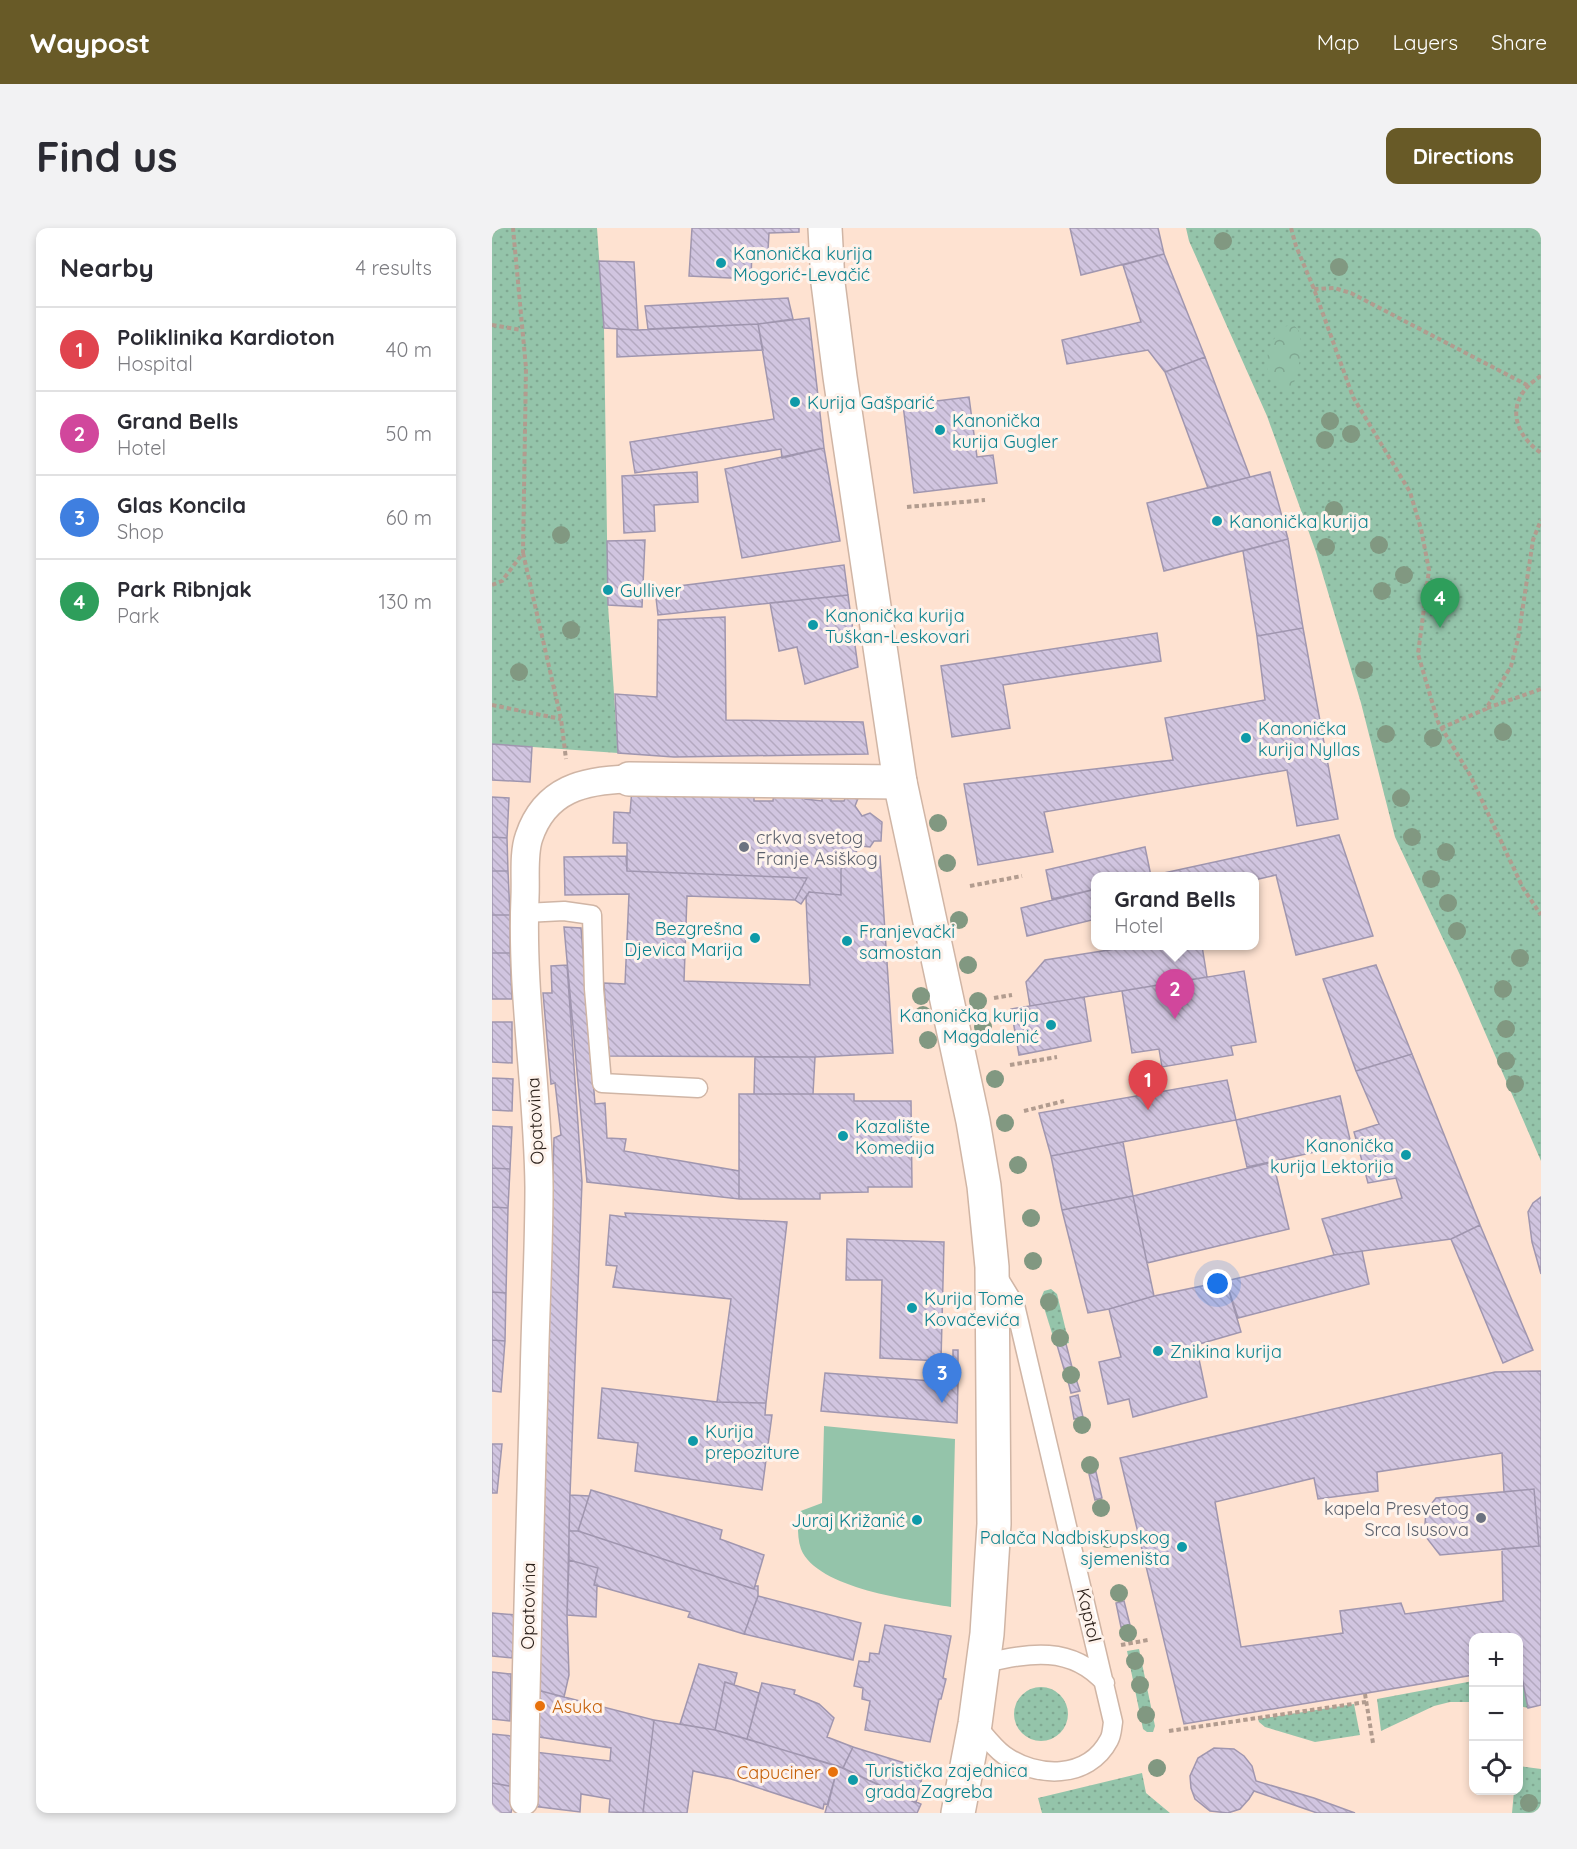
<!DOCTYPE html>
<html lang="en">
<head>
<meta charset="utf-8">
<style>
  :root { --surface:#fff; --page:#f2f2f3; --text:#2b2b33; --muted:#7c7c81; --line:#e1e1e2; --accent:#685a27 }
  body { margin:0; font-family:Quicksand,sans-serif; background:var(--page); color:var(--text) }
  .controls { position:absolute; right:18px; bottom:18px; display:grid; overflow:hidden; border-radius:12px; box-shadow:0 3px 9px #0003 }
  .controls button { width:54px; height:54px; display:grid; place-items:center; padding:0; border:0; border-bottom:2px solid var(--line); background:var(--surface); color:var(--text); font:30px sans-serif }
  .you { position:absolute; left:726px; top:1056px; width:21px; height:21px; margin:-15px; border:4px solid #fff; border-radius:50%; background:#1a73e8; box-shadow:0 0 0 9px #1a73e833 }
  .badge { display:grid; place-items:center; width:39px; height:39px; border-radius:50%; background:var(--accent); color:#fff; font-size:20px; font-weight:700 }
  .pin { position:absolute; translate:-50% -50px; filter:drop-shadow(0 2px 3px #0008) }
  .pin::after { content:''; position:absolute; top:32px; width:21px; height:18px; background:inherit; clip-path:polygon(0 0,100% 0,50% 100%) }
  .popup { position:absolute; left:599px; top:644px; width:168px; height:78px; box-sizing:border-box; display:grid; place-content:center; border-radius:12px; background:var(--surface); filter:drop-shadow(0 2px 4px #0005); font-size:20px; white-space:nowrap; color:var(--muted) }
  .popup b { font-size:22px; color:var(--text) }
  .popup::after { content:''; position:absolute; left:50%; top:100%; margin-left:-12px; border:12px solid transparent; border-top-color:var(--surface) }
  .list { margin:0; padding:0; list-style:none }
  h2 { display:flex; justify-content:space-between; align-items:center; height:78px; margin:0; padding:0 24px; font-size:26px }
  h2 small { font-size:20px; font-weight:400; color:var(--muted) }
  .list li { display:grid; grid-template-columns:39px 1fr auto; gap:18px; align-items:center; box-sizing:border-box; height:84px; padding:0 24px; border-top:2px solid var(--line) }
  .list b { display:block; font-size:22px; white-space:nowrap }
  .list p { margin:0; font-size:20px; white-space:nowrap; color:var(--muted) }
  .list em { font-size:20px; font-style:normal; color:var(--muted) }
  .icon { flex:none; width:33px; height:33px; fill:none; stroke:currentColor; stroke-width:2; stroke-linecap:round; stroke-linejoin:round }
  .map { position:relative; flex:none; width:1049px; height:1585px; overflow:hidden; border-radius:12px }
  header { display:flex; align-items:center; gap:36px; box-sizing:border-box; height:84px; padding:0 30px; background:var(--accent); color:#fff }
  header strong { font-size:28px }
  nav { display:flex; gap:33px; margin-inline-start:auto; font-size:21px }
  .intro { display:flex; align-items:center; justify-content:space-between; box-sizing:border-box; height:144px; padding:0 36px }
  h1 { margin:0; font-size:42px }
  .button { padding:15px 27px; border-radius:12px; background:var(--accent); color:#fff; font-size:21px; font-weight:700 }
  main { display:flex; gap:36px; padding:0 36px }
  aside { flex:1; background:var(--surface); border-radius:12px; box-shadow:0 3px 9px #0003 }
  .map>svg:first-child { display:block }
  .grass { fill:url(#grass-dots) }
  .forest { fill:url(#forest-crowns) }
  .garden { fill:#94c4aa }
  .building { fill:url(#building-back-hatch); stroke:#a096af; stroke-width:1.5; fill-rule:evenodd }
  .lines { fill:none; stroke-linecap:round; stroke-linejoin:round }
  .service-casing { stroke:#d0b5a5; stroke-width:21 }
  .pedestrian-casing { stroke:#d0b5a5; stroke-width:30 }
  .minor-casing { stroke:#d0b5a5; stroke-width:36 }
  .tertiary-casing { stroke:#d0b5a5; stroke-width:36 }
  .path { stroke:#b29c8f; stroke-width:4; stroke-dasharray:4.5 3; stroke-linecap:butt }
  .service { stroke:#fff; stroke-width:18 }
  .pedestrian { stroke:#fff; stroke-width:27 }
  .minor { stroke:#fff; stroke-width:33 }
  .tertiary { stroke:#fff; stroke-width:33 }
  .tree { fill:#819881 }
  .culture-dot { fill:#0f9aa8; stroke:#fef3ec; stroke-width:2 }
  .worship-dot { fill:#6b7280; stroke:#fef3ec; stroke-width:2 }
  .food-dot { fill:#e8710a; stroke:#fef3ec; stroke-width:2 }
  .labels { text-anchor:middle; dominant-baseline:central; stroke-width:6; stroke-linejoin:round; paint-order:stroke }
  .culture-label { font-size:18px; fill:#0d838f; stroke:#fef3ec; text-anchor:start }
  .worship-label { font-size:18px; fill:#5b616d; stroke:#fef3ec; text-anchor:start }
  .street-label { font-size:18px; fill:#2a1f19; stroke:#fef3ec }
  .food-label { font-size:18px; fill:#c56008; stroke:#fef3ec; text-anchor:start }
</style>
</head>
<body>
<header>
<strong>Waypost</strong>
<nav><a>Map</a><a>Layers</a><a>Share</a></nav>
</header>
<div class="intro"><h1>Find us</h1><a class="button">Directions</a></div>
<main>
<aside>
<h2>Nearby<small>4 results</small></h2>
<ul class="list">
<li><span class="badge" style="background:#e0444e">1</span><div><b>Poliklinika Kardioton</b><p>Hospital</p></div><em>40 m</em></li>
<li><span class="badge" style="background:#d1479c">2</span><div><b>Grand Bells</b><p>Hotel</p></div><em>50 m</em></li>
<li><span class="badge" style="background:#3f7fe0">3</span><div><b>Glas Koncila</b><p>Shop</p></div><em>60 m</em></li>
<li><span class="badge" style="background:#2e9e5b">4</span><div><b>Park Ribnjak</b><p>Park</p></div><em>130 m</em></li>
</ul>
</aside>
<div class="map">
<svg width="1049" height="1585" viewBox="0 0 1049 1585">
  <defs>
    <pattern id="grass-dots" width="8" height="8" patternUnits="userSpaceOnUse" patternTransform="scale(1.5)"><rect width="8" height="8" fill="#94c4aa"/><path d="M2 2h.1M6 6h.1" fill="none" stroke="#80a892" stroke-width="1.8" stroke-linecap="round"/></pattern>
    <pattern id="forest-crowns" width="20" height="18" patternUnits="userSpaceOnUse" patternTransform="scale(1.5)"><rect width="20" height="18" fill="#94c4aa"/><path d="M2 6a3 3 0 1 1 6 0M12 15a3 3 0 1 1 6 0" fill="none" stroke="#80a892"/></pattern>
    <pattern id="building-back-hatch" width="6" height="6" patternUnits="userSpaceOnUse" patternTransform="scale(1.5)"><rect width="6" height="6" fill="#d1c5e0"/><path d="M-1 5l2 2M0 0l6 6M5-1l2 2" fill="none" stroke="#b4a9c0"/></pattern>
  </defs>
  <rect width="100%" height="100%" fill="#fee2d1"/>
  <path class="grass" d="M0 0H105L112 100 116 377 126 525 0 516Z
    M694 0H1049V933L968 747 903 609 869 475 824 324 775 188 697 13Z
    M559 1061 565 1066 577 1115 564 1118 549 1070 552 1063Z
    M647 1421 663 1498 661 1504H655L651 1501 635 1423Z
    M1026 1444H1029L1036 1480 1027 1478Z
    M981 1453V1474H958L942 1478 889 1503 885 1471Z
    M522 1486a27 27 0 1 1 54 0a27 27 0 1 1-54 0Z
    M862 1476 868 1507 823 1514 773 1499 767 1494 766 1491Z
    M1027 1538 1049 1541V1585H1020L1022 1563 1026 1562Z
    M650 1545 654 1565 678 1585H550L546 1570Z"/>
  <path class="forest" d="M801 96 807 103 810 125 799 164C779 160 771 141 777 122 779 115 785 107 789 100Z"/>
  <path class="garden" d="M332 1198 463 1211 459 1379C420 1372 325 1361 309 1321 305 1310 306 1295 306 1284L330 1275Z"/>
  <path class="building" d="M200 0H307V4L277 5 276 22 260 21 259 51 197 48Z
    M578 0H666L672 26 589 47Z
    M672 26 713 129 673 144 656 122 575 136 570 112 649 94 631 37Z
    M107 33 142 34 146 102 112 100Z
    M296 70 301 91 266 96 156 101 153 78Z
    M317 90 332 220 290 230 289 221 143 245 138 214 282 191 266 96Z
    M266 96 271 122 125 129V101L146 102Z
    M713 129 758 249 716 260 673 144Z
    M477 169 485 229 501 227 505 255 422 265 411 177Z
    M332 220 348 313 250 330 233 241Z
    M205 244 206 274 162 277 163 303 132 305 130 248Z
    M778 244 796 311 672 343 655 275Z
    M796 311 811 400 765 408 751 323Z
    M153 312 150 379 116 377 115 313Z
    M352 337 356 367 166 387 163 361Z
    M356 367 366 439 313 456 305 419 287 423 278 375Z
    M233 389 234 492 371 494 376 526 182 529 126 525 123 466 165 469 166 392Z
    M811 400 846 591 805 598 795 542 552 584 561 624 486 637 472 556 681 532 673 490 773 472 765 408Z
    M665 405 669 433 511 457 518 500 460 509 449 438Z
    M0 516 40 519 38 554 0 552Z
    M140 561H262V573H281L282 562 314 561 313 571 330 573V564L339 563V573H352L356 564 367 568 363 578 370 588 378 585 390 594 389 613H382L378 619 369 618 349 641V667L317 664 309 676 303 672 315 650 135 643V615H121L122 584 138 585Z
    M0 569 17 570 15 610 0 609Z
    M847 607 881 708 804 727 784 647 762 652V648H658Z
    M0 609 15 610 16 643H0Z
    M653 619 659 648H604V661L560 671 554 642Z
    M134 628 135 643 315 650 303 672 195 668 192 753 318 757 314 670 317 664 349 667V641L359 631 388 628 401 825 323 829 116 828 112 755 133 756 137 666 73 667 72 629Z
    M0 643H16L18 687H0Z
    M604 661V691L535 708 529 680Z
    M0 687H18V725H0Z
    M72 699 89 700 103 876 113 875 115 910 134 911 132 923 247 943V971L95 954Z
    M642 718H710L715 749 538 778 534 754 553 732Z
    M0 725H18L20 771H0Z
    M75 737 90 954 78 1267 75 1387 77 1447 72 1469 45 1462 62 910 69 907 63 855 59 856 51 765H60L59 738Z
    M884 737 920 826 864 843 831 751Z
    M752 743 764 814 739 818 741 827 670 839 667 821 640 825 630 763Z
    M592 769 599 813 527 827 519 781Z
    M0 794H20V835L0 834Z
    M920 826 988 997 959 1011 842 1027 830 991 910 970 904 950 876 955 862 904 887 896 864 843Z
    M263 829H323L321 866H262Z
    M0 850 21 851 20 883 0 882Z
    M735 852 744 892 559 928 547 885Z
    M247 866H362V873H419L420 959H376V964L328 965V971H247Z
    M848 868 859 916 755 939 744 892Z
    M0 898 20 899 18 941 0 940Z
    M631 914 641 968 570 982 559 928Z
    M781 934 797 1001 655 1035 641 968Z
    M0 940 18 941 16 980 0 979Z
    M641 968 662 1068 617 1081 596 1085 570 982Z
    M1049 969V1046L1040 1014 1036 984 1041 975Z
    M0 979 16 980 14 1065 0 1064Z
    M133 985 295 994 274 1175 225 1174 239 1071 121 1059 125 1038 114 1037 118 987 134 989Z
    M988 997 1041 1122 1011 1135 959 1011Z
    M355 1011 452 1014 449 1133 388 1130 390 1052H354Z
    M870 1023 877 1056 746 1090 734 1053 842 1027Z
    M734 1053 749 1104 704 1117 715 1169 641 1189 637 1171 616 1176 607 1134 629 1129 617 1081 662 1068Z
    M0 1064 14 1065 13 1113 0 1112Z
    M0 1112 13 1113 9 1164 0 1163Z
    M574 1116 580 1139 572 1141 565 1117Z
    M461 1122H466V1155H461Z
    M1049 1143V1477L1036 1480 1028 1439H1026V1410H981V1447L692 1496 628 1230 1003 1144ZM1010 1225 1012 1264 1042 1261 1047 1318 1010 1321 1011 1373 913 1386 909 1375 848 1383 851 1405 749 1419 723 1274 822 1250 826 1271 886 1263 885 1244Z
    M333 1145 466 1155 465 1195 329 1183Z
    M584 1151 588 1163 579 1165 576 1153Z
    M110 1160 225 1174 274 1175 273 1187H280L270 1262 143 1243 146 1215 106 1210Z
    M586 1167 591 1189 582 1191 578 1169Z
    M0 1216H10L5 1265H0Z
    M604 1244 610 1270 603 1272 597 1246Z
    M1042 1261 1047 1318 948 1327 934 1309 933 1296 934 1283 944 1270Z
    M99 1262 230 1302 228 1311 272 1327 262 1361 86 1303Z
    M78 1267 97 1268 86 1303H77Z
    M77 1303H86L262 1361 263 1358H266V1368L252 1406 196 1389 198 1384 102 1357 106 1340 77 1332Z
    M77 1332 106 1340 102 1357H105L104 1389 75 1387Z
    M266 1368 369 1395 361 1432 252 1406Z
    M632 1373 638 1397 629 1399 624 1375Z
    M0 1385 24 1387 20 1430 0 1428Z
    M393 1397 459 1408 451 1450 454 1451 449 1471H447L438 1514 373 1502 378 1473 370 1471 371 1460 362 1458 367 1433 377 1434 378 1425 387 1426Z
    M207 1436 245 1445 242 1457 233 1454 223 1502 188 1496Z
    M0 1444 19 1446 18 1493 0 1491Z
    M233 1454 267 1465 255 1511 223 1502Z
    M270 1455 303 1462 302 1466 327 1476 342 1490 335 1509 361 1519 351 1540 255 1511Z
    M45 1462 162 1492 151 1585 117 1584 118 1571 89 1566 88 1584 40 1578 43 1524 118 1533 119 1520 41 1508Z
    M162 1492 223 1502 346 1538 336 1577 332 1576 331 1581 239 1551 201 1543 195 1585H151Z
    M0 1506 29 1509 23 1559 0 1555Z
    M361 1519 432 1541 424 1575 351 1540Z
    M722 1520 742 1521 752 1528 760 1538 764 1553 822 1570 863 1585H825L762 1563 757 1571 748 1581 736 1585 718 1583 703 1571 699 1560 698 1548 706 1530Z
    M346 1538 429 1576 425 1585H333Z
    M0 1555 23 1559 19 1585H0Z"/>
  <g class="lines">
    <g class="service-casing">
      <path id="service" d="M33 685 72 683 100 687 102 761 110 855 206 860
        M493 1435C537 1425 579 1417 613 1455
        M483 1496C492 1506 501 1519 512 1527 544 1550 596 1552 617 1512 620 1507 620 1500 621 1494L523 1077 504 1046"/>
    </g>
    <g class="pedestrian-casing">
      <path id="pedestrian" d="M32 1573C34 1434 38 1295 42 1157 43 1091 47 1025 47 959 46 862 29 766 33 669 34 650 31 626 37 609 53 561 92 552 137 551"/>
    </g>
    <g class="minor-casing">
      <path id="minor" d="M137 551 408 554"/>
    </g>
    <g class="tertiary-casing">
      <path id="tertiary" d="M333 0 336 55 348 149 408 554 481 893 492 958 500 1039 502 1296 495 1406 483 1496 466 1585"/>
    </g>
    <path class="path" d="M799 0 804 18 822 61 861 169 918 264 929 301 937 342 926 426 946 494 978 547 1031 660 1049 687
      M822 61 842 60 859 65 1035 157
      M0 97 29 102
      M1049 148C1015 169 1017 202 1049 225
      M415 279 493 272
      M31 325 69 491 74 531
      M0 357 10 353 31 325 34 140 21 0
      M0 477 69 491
      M995 480 1049 461
      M949 500 994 481 1019 438 1026 411 1041 312 1049 292
      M478 658 530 648
      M502 770 520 767
      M518 837 565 829
      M532 883 572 873
      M629 1417 656 1412
      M873 1466 881 1515
      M677 1503 874 1474"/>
    <use href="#service" class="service"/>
    <use href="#pedestrian" class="pedestrian"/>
    <use href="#minor" class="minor"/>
    <use href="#tertiary" class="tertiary"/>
  </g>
  <g class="tree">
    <circle cx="731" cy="13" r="9"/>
    <circle cx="847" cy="39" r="9"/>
    <circle cx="838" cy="193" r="9"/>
    <circle cx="859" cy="206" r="9"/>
    <circle cx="833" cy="212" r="9"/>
    <circle cx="842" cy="282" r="9"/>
    <circle cx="69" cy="307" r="9"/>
    <circle cx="887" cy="317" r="9"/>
    <circle cx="834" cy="319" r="9"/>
    <circle cx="912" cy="347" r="9"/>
    <circle cx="890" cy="363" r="9"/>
    <circle cx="79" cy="402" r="9"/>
    <circle cx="872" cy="442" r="9"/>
    <circle cx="27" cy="444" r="9"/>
    <circle cx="1011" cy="504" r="9"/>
    <circle cx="894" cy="506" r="9"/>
    <circle cx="941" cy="510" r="9"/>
    <circle cx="909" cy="570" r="9"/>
    <circle cx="446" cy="595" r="9"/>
    <circle cx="920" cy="609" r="9"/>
    <circle cx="954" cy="624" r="9"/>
    <circle cx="455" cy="635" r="9"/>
    <circle cx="939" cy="651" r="9"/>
    <circle cx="956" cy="675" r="9"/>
    <circle cx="467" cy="692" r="9"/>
    <circle cx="965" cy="703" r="9"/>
    <circle cx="1028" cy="730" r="9"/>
    <circle cx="476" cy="737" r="9"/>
    <circle cx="1011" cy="761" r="9"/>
    <circle cx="429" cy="768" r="9"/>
    <circle cx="486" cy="773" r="9"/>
    <circle cx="431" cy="787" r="9"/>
    <circle cx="491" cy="799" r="9"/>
    <circle cx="1014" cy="801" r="9"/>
    <circle cx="436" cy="812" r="9"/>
    <circle cx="1014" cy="833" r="9"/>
    <circle cx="503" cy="851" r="9"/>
    <circle cx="1023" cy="856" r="9"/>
    <circle cx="513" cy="895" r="9"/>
    <circle cx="526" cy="937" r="9"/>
    <circle cx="539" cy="990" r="9"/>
    <circle cx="541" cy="1033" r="9"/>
    <circle cx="557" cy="1074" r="9"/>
    <circle cx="568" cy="1110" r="9"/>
    <circle cx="579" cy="1147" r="9"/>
    <circle cx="590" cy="1197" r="9"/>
    <circle cx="598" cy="1237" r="9"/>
    <circle cx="609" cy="1280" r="9"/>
    <circle cx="615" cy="1311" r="9"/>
    <circle cx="627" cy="1365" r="9"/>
    <circle cx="636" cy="1405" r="9"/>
    <circle cx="643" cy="1433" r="9"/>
    <circle cx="648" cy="1457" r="9"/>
    <circle cx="654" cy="1487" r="9"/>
    <circle cx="665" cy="1540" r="9"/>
    <circle cx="1037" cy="1575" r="9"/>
  </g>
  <g class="culture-dot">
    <circle cx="229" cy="35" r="6"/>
    <circle cx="303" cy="174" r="6"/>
    <circle cx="448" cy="202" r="6"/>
    <circle cx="725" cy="293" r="6"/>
    <circle cx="116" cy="362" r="6"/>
    <circle cx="321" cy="397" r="6"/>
    <circle cx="754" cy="510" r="6"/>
    <circle cx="263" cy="710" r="6"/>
    <circle cx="355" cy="713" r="6"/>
    <circle cx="559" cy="797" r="6"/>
    <circle cx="351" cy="908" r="6"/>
    <circle cx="914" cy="927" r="6"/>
    <circle cx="420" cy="1080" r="6"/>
    <circle cx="666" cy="1123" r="6"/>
    <circle cx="201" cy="1213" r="6"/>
    <circle cx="425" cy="1292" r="6"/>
    <circle cx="690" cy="1319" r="6"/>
    <circle cx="361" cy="1552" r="6"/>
  </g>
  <g class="worship-dot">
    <circle cx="252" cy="619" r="6"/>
    <circle cx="989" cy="1290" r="6"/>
  </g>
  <g class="food-dot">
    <circle cx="48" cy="1478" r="6"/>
    <circle cx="341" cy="1544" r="6"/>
  </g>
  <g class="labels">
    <g class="culture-label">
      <text x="241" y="25">Kanonička kurija<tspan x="241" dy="21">Mogorić-Levačić</tspan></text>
      <text x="315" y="174">Kurija Gašparić</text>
      <text x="460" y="192">Kanonička<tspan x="460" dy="21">kurija Gugler</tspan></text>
      <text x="737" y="293">Kanonička kurija</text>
      <text x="128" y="362">Gulliver</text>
      <text x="333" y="387">Kanonička kurija<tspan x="333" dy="21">Tuškan-Leskovari</tspan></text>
      <text x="766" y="500">Kanonička<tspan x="766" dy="21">kurija Nyllas</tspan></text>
      <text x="251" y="700" text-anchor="end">Bezgrešna<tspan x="251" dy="21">Djevica Marija</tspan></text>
      <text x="367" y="703">Franjevački<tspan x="367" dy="21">samostan</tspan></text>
      <text x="547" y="787" text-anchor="end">Kanonička kurija<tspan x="547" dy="21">Magdalenić</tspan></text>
      <text x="363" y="898">Kazalište<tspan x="363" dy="21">Komedija</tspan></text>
      <text x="902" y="917" text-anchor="end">Kanonička<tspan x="902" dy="21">kurija Lektorija</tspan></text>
      <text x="432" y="1070">Kurija Tome<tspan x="432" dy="21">Kovačevića</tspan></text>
      <text x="678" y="1123">Znikina kurija</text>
      <text x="213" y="1203">Kurija<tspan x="213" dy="21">prepoziture</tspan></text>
      <text x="413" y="1292" text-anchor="end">Juraj Križanić</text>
      <text x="678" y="1309" text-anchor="end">Palača Nadbiskupskog<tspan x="678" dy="21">sjemeništa</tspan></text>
      <text x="373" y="1542">Turistička zajednica<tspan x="373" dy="21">grada Zagreba</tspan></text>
    </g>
    <g class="worship-label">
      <text x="264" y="609">crkva svetog<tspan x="264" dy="21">Franje Asiškog</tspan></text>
      <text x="977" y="1280" text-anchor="end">kapela Presvetog<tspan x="977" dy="21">Srca Isusova</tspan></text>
    </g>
    <g class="street-label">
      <text transform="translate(43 893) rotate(-93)">Opatovina</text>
      <text transform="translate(36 1378) rotate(-89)">Opatovina</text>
      <text transform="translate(597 1387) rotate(77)">Kaptol</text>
    </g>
    <g class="food-label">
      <text x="60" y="1478">Asuka</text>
      <text x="329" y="1544" text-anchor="end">Capuciner</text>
    </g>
  </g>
</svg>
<div class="controls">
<button>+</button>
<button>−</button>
<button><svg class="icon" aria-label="locate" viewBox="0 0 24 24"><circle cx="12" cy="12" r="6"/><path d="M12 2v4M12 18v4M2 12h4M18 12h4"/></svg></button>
</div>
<div class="you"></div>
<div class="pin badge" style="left:656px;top:882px;background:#e0444e">1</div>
<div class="pin badge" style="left:683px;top:791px;background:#d1479c">2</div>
<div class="popup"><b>Grand Bells</b>Hotel</div>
<div class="pin badge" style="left:450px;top:1175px;background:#3f7fe0">3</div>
<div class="pin badge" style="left:948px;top:400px;background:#2e9e5b">4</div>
</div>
</main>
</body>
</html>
